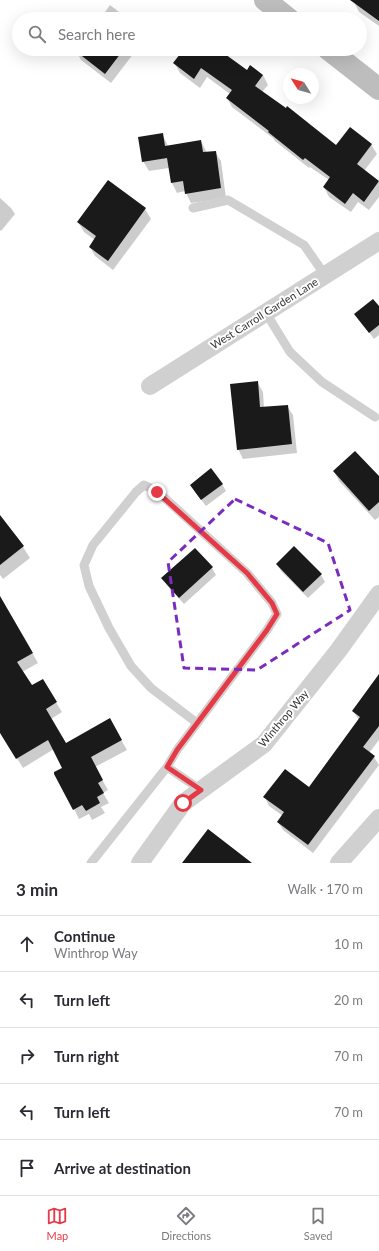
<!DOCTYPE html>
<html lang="en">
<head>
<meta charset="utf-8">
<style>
  :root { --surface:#fff; --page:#f7f7f7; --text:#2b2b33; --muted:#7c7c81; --line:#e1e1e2; --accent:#e63946 }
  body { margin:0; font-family:Lato,sans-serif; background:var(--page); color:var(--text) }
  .compass { position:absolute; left:283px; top:68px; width:36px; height:36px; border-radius:50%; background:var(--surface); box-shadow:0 4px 16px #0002; rotate:307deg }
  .stop { position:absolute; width:12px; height:12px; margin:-9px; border:3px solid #e63946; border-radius:50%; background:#fff }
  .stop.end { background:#e63946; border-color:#fff; box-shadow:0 1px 4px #0008 }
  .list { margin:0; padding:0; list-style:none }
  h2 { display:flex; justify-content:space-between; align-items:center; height:52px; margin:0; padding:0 16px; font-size:17px }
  h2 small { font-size:13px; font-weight:400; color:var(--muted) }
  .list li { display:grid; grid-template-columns:26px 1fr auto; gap:12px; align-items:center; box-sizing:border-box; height:56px; padding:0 16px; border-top:1px solid var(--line) }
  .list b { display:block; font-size:15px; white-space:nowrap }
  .list p { margin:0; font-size:13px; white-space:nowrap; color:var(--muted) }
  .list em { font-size:13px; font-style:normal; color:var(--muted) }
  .icon { flex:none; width:22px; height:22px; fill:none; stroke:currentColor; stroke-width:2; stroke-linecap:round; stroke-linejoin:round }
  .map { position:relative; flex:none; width:379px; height:863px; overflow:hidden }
  .search { position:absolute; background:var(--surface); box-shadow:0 4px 16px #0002; left:12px; right:12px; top:12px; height:44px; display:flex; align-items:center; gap:10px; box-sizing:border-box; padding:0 14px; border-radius:22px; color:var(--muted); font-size:15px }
  .sheet { height:332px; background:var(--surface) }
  nav { display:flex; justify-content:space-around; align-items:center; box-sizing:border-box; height:56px; border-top:1px solid var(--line); background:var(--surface); font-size:11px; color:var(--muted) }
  nav a { display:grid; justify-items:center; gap:2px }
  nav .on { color:var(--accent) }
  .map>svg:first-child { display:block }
  .shadow { fill:#0003 }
  .building { fill:#1a1a1a }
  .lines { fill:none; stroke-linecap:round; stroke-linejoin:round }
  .lane { stroke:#d0d0d0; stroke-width:9 }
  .street { stroke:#d0d0d0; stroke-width:18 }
  .secondary { stroke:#bdbdbd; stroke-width:22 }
  .route { stroke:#e63946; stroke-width:5 }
  .marked { fill:none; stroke:#7b2cbf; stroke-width:3; stroke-dasharray:8 5; stroke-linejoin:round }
  .labels { text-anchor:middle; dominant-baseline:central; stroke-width:4; stroke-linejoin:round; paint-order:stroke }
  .street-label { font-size:11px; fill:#333; stroke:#fff }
</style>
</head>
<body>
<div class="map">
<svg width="379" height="863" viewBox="0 0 379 863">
  <rect width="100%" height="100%" fill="#fff"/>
  <path class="shadow" d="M355 0H379V26L359 12 354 2Z
    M110 5 128 19H100Z
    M76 49H137L111 83 81 60 76 50Z
    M174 49H217L247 71 263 75 268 85 262 92 337 146 371 144 377 154 364 171 379 182V197L369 210 358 202 351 212 329 197 324 187 329 180 310 167 309 168 275 141 273 138 232 107 227 98 230 94 207 77 200 88 180 73 175 64 179 57Z
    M162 134 168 146 201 141 207 153 215 152 221 161 226 198 191 203 185 191 177 193 172 183 169 168 149 171 143 161Z
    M108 181 145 209 151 219 113 270 95 256 90 247 95 240 84 232 78 222Z
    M0 198 11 208 15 214 1 231 0 230Z
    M379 308V335L374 339 355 314Z
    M257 382 263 392 264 408 287 406 293 415 297 453 243 459 238 449Z
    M334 471 379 478V517L375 520 339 481Z
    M222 484 226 491 206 506 195 492Z
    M2 519 23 547 30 558 3 579 0 575V520Z
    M195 549 212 568 216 575 184 604 167 585 163 578Z
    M277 564 321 575 325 582 308 598 281 571Z
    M6 608 38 663 22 672 31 687 42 680 62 712 51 719 66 744 115 729 127 750 95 767 108 790 103 793 109 803 101 807 105 813 92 820 89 814 79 819 74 809 63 768 54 749 23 768 0 731V612Z
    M379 677V740L369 753 374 757 379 765 313 853 283 830 278 822 283 816 269 806 265 797 310 789 359 720 353 711Z"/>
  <path class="building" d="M350 0H379V21Z
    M73 49H124L105 74Z
    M184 49H218L247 70 250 65 263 75 255 86 286 108 287 106 336 145 350 127 372 144 357 164 379 181 364 202 353 193 345 204 323 187 330 177 305 158 303 160 268 132 269 131 226 98 232 90 201 68 194 79 173 63Z
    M163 133 165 146 201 140 203 152 216 151 221 188 185 194 183 181 171 183 167 158 142 162 138 137Z
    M108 180 146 208 108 261 89 247 96 236 77 222Z
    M373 299 379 306V325L369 333 354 314Z
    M258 381 260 407 288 405 292 444 237 450 230 384Z
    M355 451 379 476V502L369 511 333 471Z
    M211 468 223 484 201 500 190 485Z
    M0 515 24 546 0 565Z
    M294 546 322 574 303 592 276 564Z
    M195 548 213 567 179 598 161 578Z
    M0 596 33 653 17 662 32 685 43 679 57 702 46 709 66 743 110 718 122 740 91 757 103 780 98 783 104 793 97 797 100 803 86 811 82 805 73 810 54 774V772L62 768 48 740 16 759 0 733Z
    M379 674V726L363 747 375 756 308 845 277 822 284 812 263 797 285 769 309 787 360 717 352 711Z
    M208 829 252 863H182Z"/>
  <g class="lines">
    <path class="lane" d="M193 208 228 200 304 245 325 275
      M266 313 290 352 322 382 375 417
      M197 723 151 688 131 666 109 628 89 586 84 565 93 545 136 492 144 485 157 491 247 573 272 603 277 614 267 630 177 750 167 767 201 790
      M91 863 167 767"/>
    <path class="street" d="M150 386 379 241
      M140 863 183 803 264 744 338 651 379 594
      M339 863 379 818"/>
    <path class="secondary" d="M265 0 289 19
      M328 49 379 89"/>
  </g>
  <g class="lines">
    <path class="route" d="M157 492 247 573 272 603 277 614 267 630 177 750 167 767 201 790 183 803"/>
  </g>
  <path class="marked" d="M235 499 328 543 350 610 257 670 184 668 168 562Z"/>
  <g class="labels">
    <g class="street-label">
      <text transform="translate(264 313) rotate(-32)">West Carroll Garden Lane</text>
      <text transform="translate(283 718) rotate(-50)">Winthrop Way</text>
    </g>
  </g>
</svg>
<svg class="compass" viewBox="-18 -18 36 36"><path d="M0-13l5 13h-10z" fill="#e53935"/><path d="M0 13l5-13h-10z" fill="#7c7c81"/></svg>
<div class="stop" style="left:183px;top:803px"></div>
<div class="stop end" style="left:157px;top:492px"></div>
<div class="search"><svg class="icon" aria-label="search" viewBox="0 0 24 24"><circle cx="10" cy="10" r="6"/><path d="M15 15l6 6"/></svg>Search here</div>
</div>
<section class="sheet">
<h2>3 min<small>Walk · 170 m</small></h2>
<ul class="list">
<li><svg class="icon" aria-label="ahead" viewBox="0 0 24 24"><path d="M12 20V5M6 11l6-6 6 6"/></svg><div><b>Continue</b><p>Winthrop Way</p></div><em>10 m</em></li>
<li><svg class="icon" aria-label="left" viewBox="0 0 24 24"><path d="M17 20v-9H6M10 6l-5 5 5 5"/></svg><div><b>Turn left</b></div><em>20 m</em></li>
<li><svg class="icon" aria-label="right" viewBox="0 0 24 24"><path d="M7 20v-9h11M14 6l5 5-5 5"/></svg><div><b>Turn right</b></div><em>70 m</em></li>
<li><svg class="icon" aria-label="left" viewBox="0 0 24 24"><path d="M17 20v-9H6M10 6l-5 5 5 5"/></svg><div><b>Turn left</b></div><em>70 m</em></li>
<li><svg class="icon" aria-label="arrive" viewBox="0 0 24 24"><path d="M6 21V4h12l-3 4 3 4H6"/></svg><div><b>Arrive at destination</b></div></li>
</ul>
</section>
<nav>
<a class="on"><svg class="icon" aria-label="map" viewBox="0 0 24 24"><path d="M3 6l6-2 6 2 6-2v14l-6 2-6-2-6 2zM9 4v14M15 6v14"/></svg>Map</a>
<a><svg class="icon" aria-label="directions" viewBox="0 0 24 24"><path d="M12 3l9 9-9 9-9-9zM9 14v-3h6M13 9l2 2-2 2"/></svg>Directions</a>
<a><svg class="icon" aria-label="saved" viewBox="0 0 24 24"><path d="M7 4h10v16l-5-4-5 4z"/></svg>Saved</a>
</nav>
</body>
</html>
